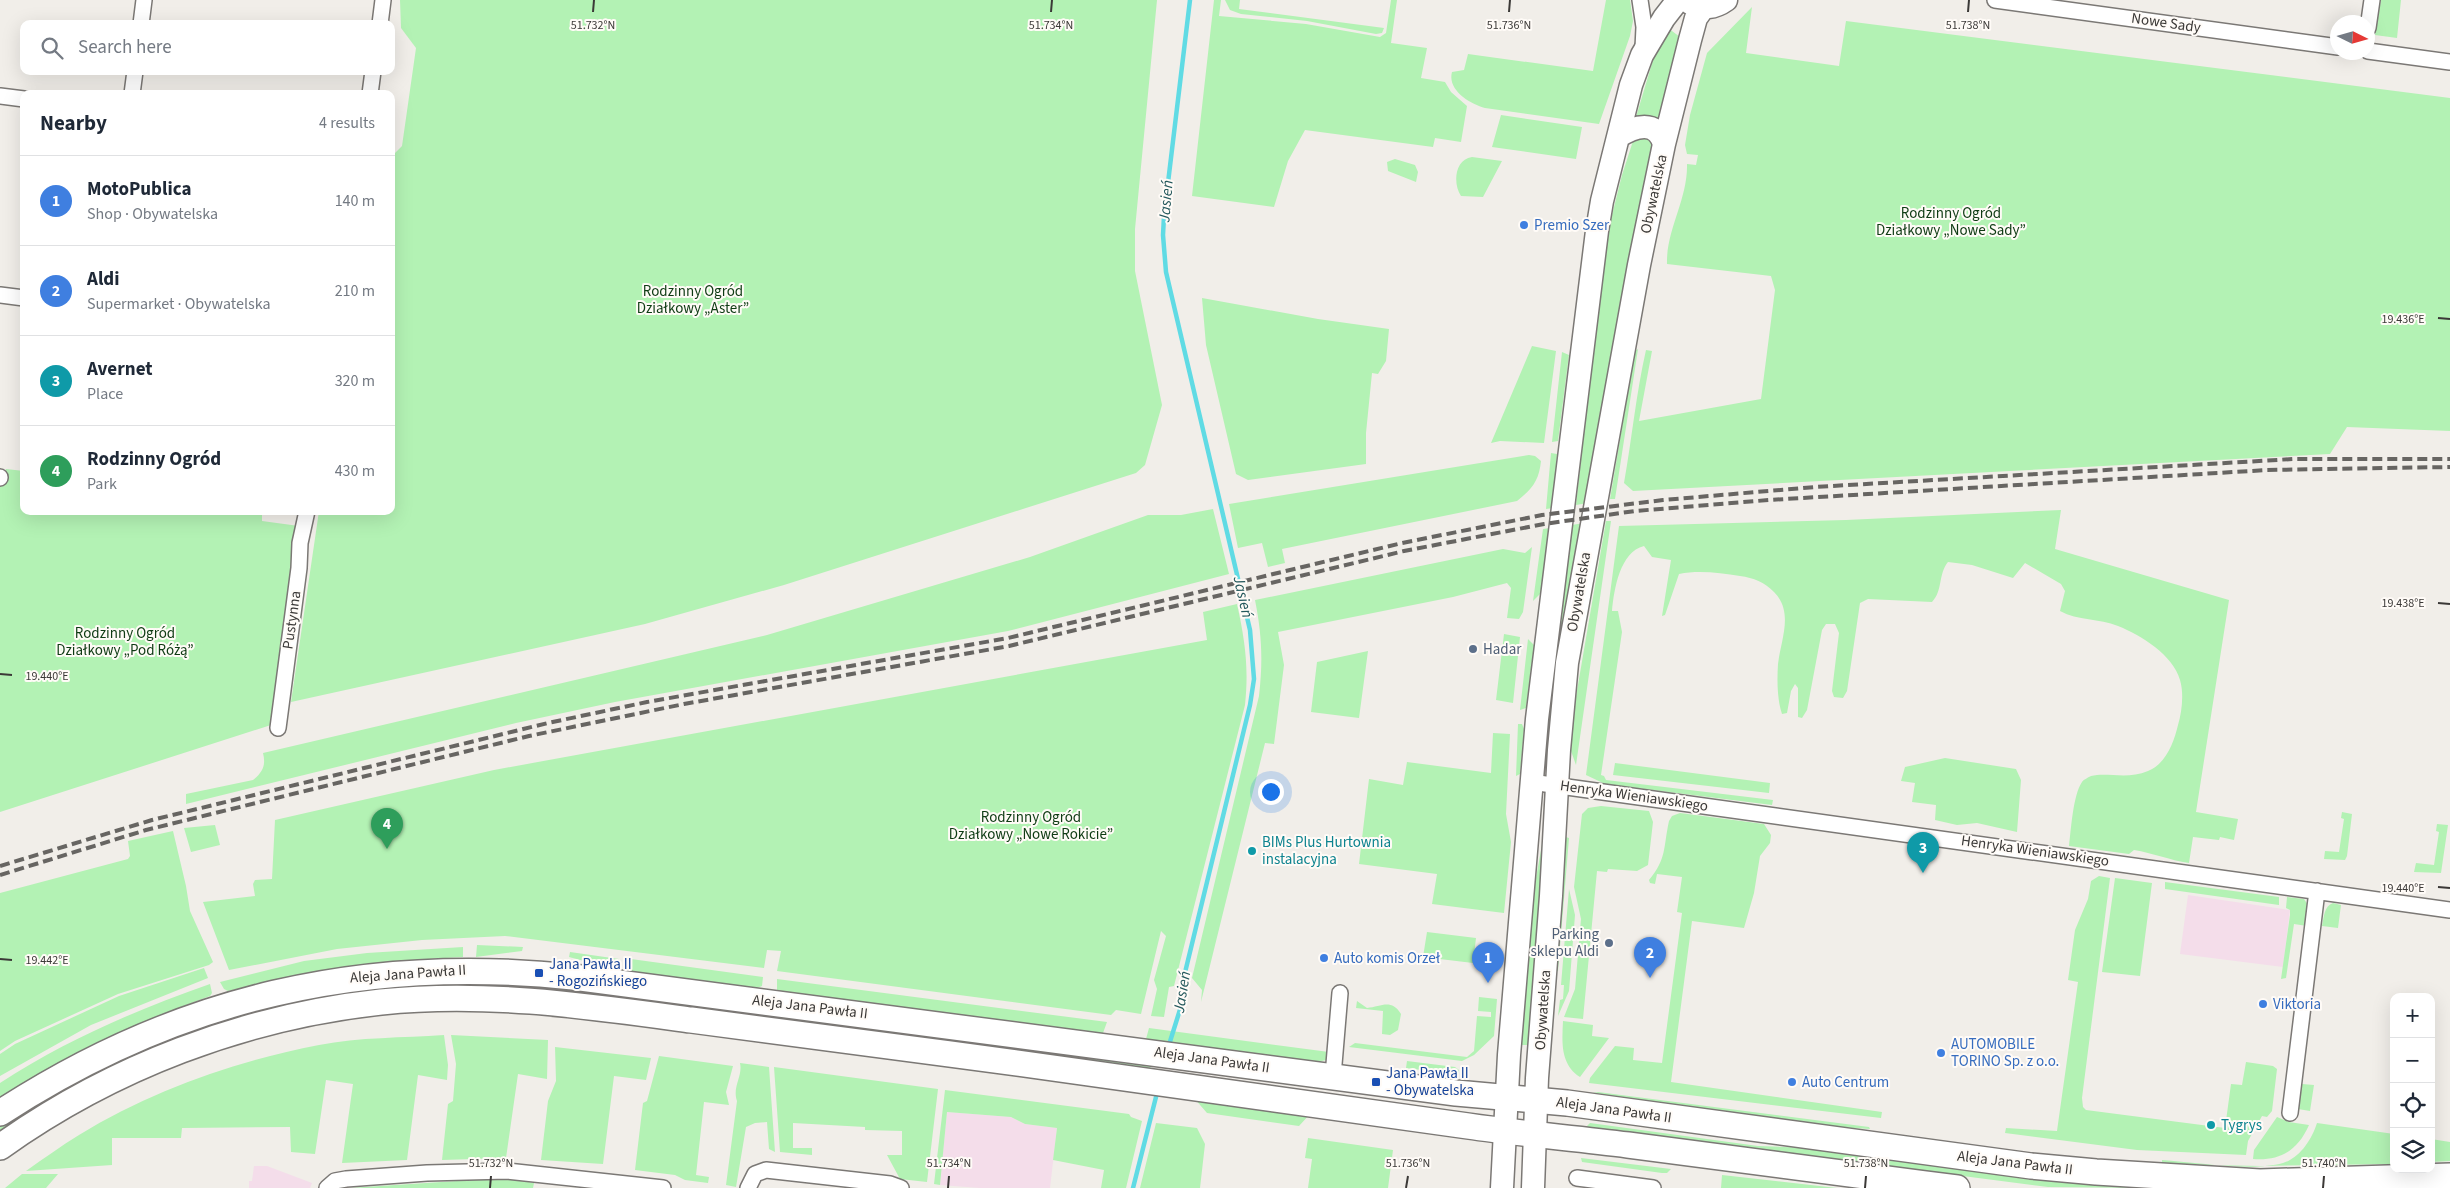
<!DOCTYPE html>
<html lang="en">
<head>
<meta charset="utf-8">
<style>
  :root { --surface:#fff; --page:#f2f2f3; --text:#1f2937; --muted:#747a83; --line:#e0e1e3; --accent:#0f766e }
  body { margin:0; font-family:"Source Sans 3",sans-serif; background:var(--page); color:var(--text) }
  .controls { position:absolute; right:15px; bottom:15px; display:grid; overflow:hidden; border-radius:10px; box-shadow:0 5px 20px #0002 }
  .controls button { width:45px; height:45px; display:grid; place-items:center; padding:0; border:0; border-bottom:1px solid var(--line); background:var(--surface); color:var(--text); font:25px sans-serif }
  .compass { position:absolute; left:2330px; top:15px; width:45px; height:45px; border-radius:50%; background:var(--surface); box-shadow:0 5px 20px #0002; rotate:95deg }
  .you { position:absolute; left:1270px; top:791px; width:18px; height:18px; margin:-12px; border:4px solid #fff; border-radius:50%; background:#1a73e8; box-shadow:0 0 0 8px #1a73e833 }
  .badge { display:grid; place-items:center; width:32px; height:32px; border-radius:50%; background:var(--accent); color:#fff; font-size:16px; font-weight:700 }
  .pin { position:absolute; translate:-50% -41px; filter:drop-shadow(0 1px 2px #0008) }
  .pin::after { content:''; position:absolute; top:26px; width:18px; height:15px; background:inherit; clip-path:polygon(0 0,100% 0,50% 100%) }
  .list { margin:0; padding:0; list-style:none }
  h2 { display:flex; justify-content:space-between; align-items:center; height:65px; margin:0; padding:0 20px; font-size:21px }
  h2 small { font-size:16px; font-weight:400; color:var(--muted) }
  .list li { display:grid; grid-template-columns:32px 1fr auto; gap:15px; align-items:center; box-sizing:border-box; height:90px; padding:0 20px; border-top:1px solid var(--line) }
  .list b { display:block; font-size:19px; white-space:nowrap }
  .list p { margin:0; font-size:16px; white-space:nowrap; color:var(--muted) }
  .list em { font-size:16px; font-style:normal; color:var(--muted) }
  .icon { flex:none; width:28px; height:28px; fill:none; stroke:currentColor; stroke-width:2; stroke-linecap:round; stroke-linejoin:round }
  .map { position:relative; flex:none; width:2450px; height:1188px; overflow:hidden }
  .search { position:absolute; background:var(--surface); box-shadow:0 5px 20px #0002; left:20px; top:20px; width:375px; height:55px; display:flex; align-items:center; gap:12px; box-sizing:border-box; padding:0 18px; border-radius:10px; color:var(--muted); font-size:19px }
  .panel { position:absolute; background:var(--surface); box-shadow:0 5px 20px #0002; left:20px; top:90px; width:375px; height:425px; border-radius:10px }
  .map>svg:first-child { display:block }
  .industrial { fill:#f4ddea }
  .green { fill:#b3f2b4 }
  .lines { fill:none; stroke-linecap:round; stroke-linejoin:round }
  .stream { stroke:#60dbe4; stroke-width:4.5 }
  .street-casing { stroke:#7b7875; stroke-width:18 }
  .secondary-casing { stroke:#7b7875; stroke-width:25 }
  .primary-casing { stroke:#7b7875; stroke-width:28 }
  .street { stroke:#fff; stroke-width:15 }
  .secondary { stroke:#fff; stroke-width:22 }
  .primary { stroke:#fff; stroke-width:25 }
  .rail { stroke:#676562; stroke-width:4; stroke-dasharray:10 5; stroke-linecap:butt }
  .ticks { fill:none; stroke:#3b3937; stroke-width:2 }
  .shop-dot { fill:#3f7fe0; stroke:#fffbf7; stroke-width:2 }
  .service-dot { fill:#5c6f8a; stroke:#fffbf7; stroke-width:2 }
  .culture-dot { fill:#0f9aa8; stroke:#fffbf7; stroke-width:2 }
  .transit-dot { fill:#1a4fb4; stroke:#fffbf7; stroke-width:2 }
  .labels { text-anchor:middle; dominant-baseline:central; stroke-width:4; stroke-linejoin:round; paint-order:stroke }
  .street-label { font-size:15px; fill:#3b3937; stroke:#fffbf7 }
  .park-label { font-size:15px; fill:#0e3b13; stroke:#fffbf7 }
  .shop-label { font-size:15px; fill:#366cbe; stroke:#fffbf7; text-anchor:start }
  .service-label { font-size:15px; fill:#4e5e75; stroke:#fffbf7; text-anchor:start }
  .culture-label { font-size:15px; fill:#0d838f; stroke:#fffbf7; text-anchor:start }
  .transit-label { font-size:15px; fill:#164399; stroke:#fffbf7; text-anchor:start }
  .water-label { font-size:16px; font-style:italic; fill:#24585c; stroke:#fffbf7 }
  .ticks-label { font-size:12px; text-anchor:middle; fill:#3b3937; stroke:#fffbf7; stroke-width:4; stroke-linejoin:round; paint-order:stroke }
</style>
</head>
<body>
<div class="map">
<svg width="2450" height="1188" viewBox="0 0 2450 1188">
  <rect width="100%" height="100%" fill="#f1eee9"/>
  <path class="industrial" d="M2188 895 2290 910 2283 967 2180 954Z
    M947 1112 1011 1117 1025 1124 1057 1128 1050 1188H980L940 1185Z
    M254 1166H267L312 1183 310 1188H249V1181H252Z"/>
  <path class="green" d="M400 0H1157L1135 229V271L1162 405 1145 465 1136 473 784 585 645 624 291 702 319 511H391V157L402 146 416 48 401 28Z
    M1214 0H1221L1219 16 1306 24 1380 37 1386 33 1391 0H1397L1391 43 1427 48 1421 78 1445 82 1451 92 1467 106 1461 142 1435 138 1433 147 1305 130 1288 161 1274 207 1192 196Z
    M1225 0H1240L1239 9 1384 28 1382 33 1376 34 1307 21 1241 14 1230 10Z
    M1606 0H1630L1633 21 1630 36 1599 124 1485 108C1470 104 1447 90 1452 72L1464 70 1468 54 1593 71Z
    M2381 0H2401L2397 38 2375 35Z
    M1752 7 1746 53 1839 66 1846 21 2450 98V431L2347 427 2330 454 1633 491 1624 483C1632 438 1636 394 1646 350L1652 351 1639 421 1761 399 1775 290 1771 276 1667 264C1666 230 1688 199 1687 164L1696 165 1698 155 1687 154 1685 145 1690 115 1707 53Z
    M1668 28 1680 37 1663 122 1647 116 1636 117 1653 60Z
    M1501 115 1582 127 1576 159 1492 147Z
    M1640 135 1653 142 1588 503 1576 505 1604 247 1622 175 1633 141Z
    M1472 157 1502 161 1483 197 1461 196C1453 184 1454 160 1472 157Z
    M1395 159 1415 165 1418 172 1416 182 1388 171 1387 162Z
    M1202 298 1318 319 1389 329 1386 361 1378 374 1372 373 1366 433V464L1248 480 1236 474 1206 345Z
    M1532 346 1556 351 1544 443 1500 441 1491 443Z
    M1638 349 1615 499H1610L1635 351Z
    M1562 352 1569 355 1558 441 1552 442Z
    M1551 453 1557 454 1553 508 1546 509Z
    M1529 455 1535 456 1541 461C1539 481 1532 489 1517 501L1282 549 1285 563 1268 567 1262 543 1238 548 1229 504Z
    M6 469 24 471V511H262V521L299 526 271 725 0 812V484Z
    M1213 509 1229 574 1008 631 615 702 516 723 186 804V794L253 780C263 772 266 765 263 753L767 635 1030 557 1148 515H1181Z
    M2061 510 2055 549 2229 600 2196 812 2238 819 2234 840 2220 837 2219 840 2193 837 2189 863C2169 860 2153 853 2134 850L2129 854 2069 846C2071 830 2073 795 2082 782 2083 780 2089 777 2091 776 2108 772 2127 780 2148 771 2166 764 2174 742 2178 725 2182 712 2184 693 2180 680 2173 655 2141 635 2118 626 2099 618 2078 621 2060 611L2065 591 2061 584 2025 563 2013 578 1972 565 1948 562C1938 574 1943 591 1932 602L1868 599 1860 603 1847 691 1843 698 1834 697 1832 691 1839 633 1835 624H1826L1822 630 1807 710 1802 718 1798 717V688L1795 684 1791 691 1787 713 1782 714C1777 699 1777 680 1778 664 1781 639 1794 612 1774 592 1764 582 1754 578 1740 576 1720 573 1699 570 1679 574L1665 615 1662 616 1671 560 1652 557 1644 546C1620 552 1614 589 1612 611H1618L1622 632 1601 775 1604 776 1606 780 1773 800 1772 805 1605 784 1586 775 1619 526 1846 520Z
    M1606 521H1611L1576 765 1571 751 1573 714Z
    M1584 523 1551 749 1545 744 1572 525Z
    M1550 528 1541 593 1533 601 1543 529Z
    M1532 547 1523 612 1519 619 1507 618 1511 588 1507 583 1453 597 1278 632 1284 665 1274 744 1265 743 1201 1002 1202 990 1192 978 1259 696C1263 661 1262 635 1255 600L1503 549 1525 553Z
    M1237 604C1245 640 1249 668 1245 705L1174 986 1169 987 1164 1017 1151 1016 1157 989 1154 980 1166 936 1161 931 1141 1014 1116 1010 1111 1015 777 971 781 951 767 950 764 968 505 936 422 940 337 949 229 970 203 902 255 896 253 884 255 880 272 879 275 820 494 770 1207 640 1203 612Z
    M1504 634 1520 637 1513 703 1496 700Z
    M1528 639 1534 645 1526 708 1520 710Z
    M1368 651 1359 718 1311 712 1317 662Z
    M1518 724H1522L1524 729 1520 774 1516 776Z
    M1493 733 1510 734 1506 814 1511 842 1504 913 1432 904 1437 874 1359 864 1369 779 1403 785 1407 762 1491 773Z
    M1945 758 2016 769 2021 780 2017 832 1977 823 1957 825 1935 820 1936 805 1912 802 1915 783 1901 781 1905 767Z
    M1615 763 1770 783 1769 793 1613 775Z
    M1601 806 1649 811 1653 822 1648 865 1637 871 1608 869 1607 872 1597 871 1583 1019 1564 1017 1575 989 1581 919 1574 887 1582 814 1588 808Z
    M2342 812 2352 814 2347 856 2345 860 2324 859 2325 851 2339 852 2344 819 2341 818Z
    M1680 813 1764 824 1771 835 1770 843 1760 856 1754 893 1744 928 1692 921 1671 1082 1882 1112 1881 1118 1589 1083 1590 1078 1615 1046 1634 1048 1633 1060 1662 1063 1682 913 1677 912 1682 877 1657 874 1655 884 1650 883 1649 880C1667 858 1663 848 1669 821L1672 816Z
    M2437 824 2448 825 2441 873 2414 872 2416 863 2434 865 2439 832 2436 831Z
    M215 825 220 845 191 852 184 828Z
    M173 831 186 886 190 911 213 962 209 965 118 994 15 1041 0 1051V893L128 859 130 856 128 841Z
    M1562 836 1569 838 1558 971H1553Z
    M1543 839 1532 1045H1520L1532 900Z
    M2099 876 2110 878 2082 1098 2083 1107 2086 1110 2225 1128 2231 1084 2242 1085 2246 1062 2273 1066 2277 1069 2272 1111 2267 1117 2262 1116 2248 1141 2246 1155 2137 1150 2005 1133 2006 1128 2057 1131 2078 982 2068 980 2075 930 2088 899 2091 881Z
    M2115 878 2152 883 2140 976 2102 972Z
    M2165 882 2279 897V905L2165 889Z
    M1569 889 1575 915 1569 991 1558 1016 1560 1000 1563 999 1564 985H1561Z
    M2287 897 2304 899 2308 905 2307 926 2294 924 2286 978 2281 979 2290 915V910L2286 908Z
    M2333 903 2341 905 2338 928 2322 926C2324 917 2324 906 2333 903Z
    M1427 932 1476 938 1473 963 1423 957Z
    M477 945 523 947 522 951 476 957Z
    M463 947V957C382 961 307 972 228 991L224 989 220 982 304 961 367 953Z
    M570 952 619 959 618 970 569 957Z
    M631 959 763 977 762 986 757 988 628 971Z
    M204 968 208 978 91 1025 0 1076V1054L15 1044 119 996Z
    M777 979 1107 1022 1103 1033 777 991Z
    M507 982 615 994 614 999 352 995 0 1133V1125L109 1062 239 1013 363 987Z
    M210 984 212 993 210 996C136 1023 66 1055 0 1098V1083C66 1040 136 1010 210 984Z
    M625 995 1035 1050V1052L625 1000Z
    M1479 997 1497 999 1494 1036 1474 1055 1462 1061 1349 1047 1355 1043 1467 1057 1474 1051 1477 1016 1491 1017V1012L1478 1011Z
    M1357 1001 1367 1008C1381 1007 1391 998 1401 1014L1398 1030 1390 1035 1382 1034 1383 1011 1356 1008Z
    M1563 1021 1593 1025 1592 1036 1609 1038 1580 1077C1560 1064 1562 1042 1563 1021Z
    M1149 1028 1329 1052 1326 1060 1318 1062 1146 1039Z
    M444 1035 448 1065 447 1080 418 1075 407 1160 342 1163 353 1084 326 1080 315 1154 291 1152 290 1127 182 1128 181 1138H112V1165L26 1171C43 1159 61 1146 79 1135 152 1090 236 1061 319 1045 359 1037 403 1038 444 1035Z
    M451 1035 548 1040 547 1079 518 1074 506 1158 442 1160 448 1104 453 1101 456 1064Z
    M555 1047 651 1058 646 1080 614 1076 603 1164 541 1160 548 1101 556 1081Z
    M1060 1054 1151 1063 1150 1071 1060 1057Z
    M659 1056 733 1066 726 1092 729 1105 704 1102 696 1175 709 1177 708 1183 685 1180 675 1175 635 1170 643 1103 647 1101Z
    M1407 1061 1455 1067 1459 1070 1458 1075 1406 1068Z
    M740 1063 769 1067 775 1152 769 1149 767 1122 755 1123 746 1127 736 1187 726 1185 737 1101C732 1087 743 1076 740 1063Z
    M774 1067 938 1089 927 1182 900 1179 887 1155H902V1131L865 1130V1127L793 1123V1148H812V1155L780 1152Z
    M2302 1084 2314 1085 2310 1111 2298 1109Z
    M945 1090 1129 1114 1131 1117 1142 1121 1126 1188H1101L1104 1170 1053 1160 1057 1128 1025 1124 1011 1117 947 1112 940 1185 934 1184Z
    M1598 1092 1869 1127 1870 1129 1821 1126 1594 1096 1593 1093Z
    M1194 1098 1310 1114 1299 1126 1207 1113Z
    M2277 1117 2289 1122 2309 1125C2298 1150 2281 1161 2253 1159L2254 1150Z
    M1156 1123 1197 1128 1205 1144 1200 1188H1140Z
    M1590 1123 1758 1146 1811 1148 2049 1179 2151 1188 2048 1187 1586 1127Z
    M2317 1123 2394 1134V1164L2260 1166 2162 1164V1160C2195 1162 2251 1172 2283 1163 2300 1158 2312 1139 2317 1123Z
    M1308 1138 1393 1150 1388 1188H1308L1312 1159 1305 1158Z
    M2431 1139 2450 1142V1161L2431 1162Z
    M1581 1158 1671 1169 1667 1173H1662L1582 1162Z
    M22 1174H58L46 1188H5Z
    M1722 1175 1837 1188H1721Z
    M503 1178 534 1183 533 1188H349Z"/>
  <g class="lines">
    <path class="stream" d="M1168 1048 1183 1000 1181 989 1250 705 1254 679 1250 630 1166 272 1163 235 1164 216 1190 0
      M1133 1188 1158 1089"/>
    <g class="street-casing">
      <path id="street" d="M1640 0 1644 27 1643 48
        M1995 0 2338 47
        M141 24 144 0
        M380 24 383 0
        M2368 28 2372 0
        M2368 51 2450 62
        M132 94 135 71
        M370 94 373 71
        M0 96 24 99
        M0 295 24 298
        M0 477V478
        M278 728 299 568 300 543 307 511
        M1531 782 2450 910
        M1333 1076 1340 993
        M2290 1113 2317 891
        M1577 1178 1653 1188
        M327 1188 335 1181 346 1179 427 1173 507 1171 663 1188
        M748 1188 755 1174 766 1170 890 1184 901 1188"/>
    </g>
    <g class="secondary-casing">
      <path id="secondary" d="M1690 3C1702 10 1715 8 1726 0
        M1618 137C1634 126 1657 119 1664 144
        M1502 1188 1509 1055 1537 719 1597 231 1602 201 1631 85 1642 55 1664 18 1678 0
        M1533 1188 1537 1078 1551 896 1559 750 1567 663 1639 265 1664 144 1690 40 1696 18 1704 7"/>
    </g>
    <g class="primary-casing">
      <path id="primary" d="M0 1113C178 997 363 955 573 977L1456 1093 1567 1103 2031 1166 2096 1172 2260 1182 2450 1176
        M0 1147C112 1067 244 1017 381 1002 486 991 588 1006 691 1020 778 1031 864 1043 950 1054 1123 1077 1296 1101 1468 1126 1521 1134 1575 1138 1628 1145 1737 1159 1847 1174 1957 1188"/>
    </g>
    <use href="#street" class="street"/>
    <use href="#secondary" class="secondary"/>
    <use href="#primary" class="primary"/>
    <path class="rail" d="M0 866 152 820 548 723 647 702 1008 638 1402 543 1542 515 1663 500 1815 487 2293 459H2450
      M0 875 146 830 529 736 684 704 1009 646 1404 551 1544 524 1635 511 1769 500 2267 470 2450 467"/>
  </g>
  <path class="ticks" d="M593 12 594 0M1051 12 1052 0M1509 12 1510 0M1968 12 1969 0M2438 318 2450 319M2438 603 2450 604M0 674 12 675M2438 887 2450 888M0 959 12 960M490 1188 491 1176M948 1188 949 1176M1406 1188 1408 1176M1865 1188 1866 1176M2323 1188 2324 1176"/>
  <g class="shop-dot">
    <circle cx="1524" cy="225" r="5"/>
    <circle cx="1324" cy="958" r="5"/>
    <circle cx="2263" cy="1004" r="5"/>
    <circle cx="1941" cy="1053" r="5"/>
    <circle cx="1792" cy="1082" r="5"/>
  </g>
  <g class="service-dot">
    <circle cx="1473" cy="649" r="5"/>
    <circle cx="1609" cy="943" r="5"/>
  </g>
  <g class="culture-dot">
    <circle cx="1252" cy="851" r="5"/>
    <circle cx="2211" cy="1125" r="5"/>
  </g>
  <g class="transit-dot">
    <rect x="534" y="968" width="10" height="10" rx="2.5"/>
    <rect x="1371" y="1077" width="10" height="10" rx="2.5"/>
  </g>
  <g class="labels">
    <g class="street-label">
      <text transform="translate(2166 23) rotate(8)">Nowe Sady</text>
      <text transform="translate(1654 194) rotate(-78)">Obywatelska</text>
      <text transform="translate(1579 592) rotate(-80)">Obywatelska</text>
      <text transform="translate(292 620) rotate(-82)">Pustynna</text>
      <text transform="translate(1634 796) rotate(8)">Henryka Wieniawskiego</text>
      <text transform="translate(2035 851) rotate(8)">Henryka Wieniawskiego</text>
      <text transform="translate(408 974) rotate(-4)">Aleja Jana Pawła II</text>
      <text transform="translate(810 1007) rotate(7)">Aleja Jana Pawła II</text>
      <text transform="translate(1543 1010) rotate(-86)">Obywatelska</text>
      <text transform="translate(1212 1060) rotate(8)">Aleja Jana Pawła II</text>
      <text transform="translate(1614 1110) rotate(8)">Aleja Jana Pawła II</text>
      <text transform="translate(2015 1163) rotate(7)">Aleja Jana Pawła II</text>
    </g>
    <g class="park-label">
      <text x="1951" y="213">Rodzinny Ogród<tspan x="1951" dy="17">Działkowy „Nowe Sady”</tspan></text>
      <text x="693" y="291">Rodzinny Ogród<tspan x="693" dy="17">Działkowy „Aster”</tspan></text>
      <text x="125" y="633">Rodzinny Ogród<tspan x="125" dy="17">Działkowy „Pod Różą”</tspan></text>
      <text x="1031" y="817">Rodzinny Ogród<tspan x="1031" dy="17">Działkowy „Nowe Rokicie”</tspan></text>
    </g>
    <g class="shop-label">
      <text x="1534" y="225">Premio Szer</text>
      <text x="1334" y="958">Auto komis Orzeł</text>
      <text x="2273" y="1004">Viktoria</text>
      <text x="1951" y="1044">AUTOMOBILE<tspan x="1951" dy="17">TORINO Sp. z o.o.</tspan></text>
      <text x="1802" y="1082">Auto Centrum</text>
    </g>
    <g class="service-label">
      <text x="1483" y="649">Hadar</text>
      <text x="1599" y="934" text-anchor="end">Parking<tspan x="1599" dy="17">sklepu Aldi</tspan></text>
    </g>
    <g class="culture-label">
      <text x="1262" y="842">BIMs Plus Hurtownia<tspan x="1262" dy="17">instalacyjna</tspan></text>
      <text x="2221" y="1125">Tygrys</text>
    </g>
    <g class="transit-label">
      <text x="549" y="964">Jana Pawła II<tspan x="549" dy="17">- Rogozińskiego</tspan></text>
      <text x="1386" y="1073">Jana Pawła II<tspan x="1386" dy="17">- Obywatelska</tspan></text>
    </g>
    <g class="water-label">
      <text transform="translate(1166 201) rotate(-85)">Jasień</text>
      <text transform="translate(1243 597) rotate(77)">Jasień</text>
      <text transform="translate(1182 992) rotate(-81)">Jasień</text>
    </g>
  </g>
  <g class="ticks-label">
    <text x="593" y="29">51.732°N</text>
    <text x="1051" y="29">51.734°N</text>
    <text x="1509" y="29">51.736°N</text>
    <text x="1968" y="29">51.738°N</text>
    <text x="2403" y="323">19.436°E</text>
    <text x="2403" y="607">19.438°E</text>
    <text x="47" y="680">19.440°E</text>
    <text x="2403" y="892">19.440°E</text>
    <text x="47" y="964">19.442°E</text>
    <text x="491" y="1167">51.732°N</text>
    <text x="949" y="1167">51.734°N</text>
    <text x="1408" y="1167">51.736°N</text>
    <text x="1866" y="1167">51.738°N</text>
    <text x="2324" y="1167">51.740°N</text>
  </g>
</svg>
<div class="controls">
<button>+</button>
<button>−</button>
<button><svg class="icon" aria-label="locate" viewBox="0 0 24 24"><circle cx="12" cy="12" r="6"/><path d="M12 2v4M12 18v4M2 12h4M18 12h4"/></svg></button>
<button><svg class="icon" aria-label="layers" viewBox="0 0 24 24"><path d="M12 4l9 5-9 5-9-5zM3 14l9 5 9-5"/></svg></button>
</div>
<svg class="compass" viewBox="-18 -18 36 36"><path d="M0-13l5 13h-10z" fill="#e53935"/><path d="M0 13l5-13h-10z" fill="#747a83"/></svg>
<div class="you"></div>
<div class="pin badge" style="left:1488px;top:983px;background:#3f7fe0">1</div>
<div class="pin badge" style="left:1650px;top:978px;background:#3f7fe0">2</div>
<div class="pin badge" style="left:1923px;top:873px;background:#0f9aa8">3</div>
<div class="pin badge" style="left:387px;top:849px;background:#2e9e5b">4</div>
<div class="search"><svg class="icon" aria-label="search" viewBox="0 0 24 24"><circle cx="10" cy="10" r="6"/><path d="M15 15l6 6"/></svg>Search here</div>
<section class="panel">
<h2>Nearby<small>4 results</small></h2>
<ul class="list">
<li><span class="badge" style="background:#3f7fe0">1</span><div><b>MotoPublica</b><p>Shop · Obywatelska</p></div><em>140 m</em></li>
<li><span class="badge" style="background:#3f7fe0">2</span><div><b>Aldi</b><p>Supermarket · Obywatelska</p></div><em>210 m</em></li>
<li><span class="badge" style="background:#0f9aa8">3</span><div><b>Avernet</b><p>Place</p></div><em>320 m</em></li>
<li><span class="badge" style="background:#2e9e5b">4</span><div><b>Rodzinny Ogród</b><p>Park</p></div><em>430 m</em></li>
</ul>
</section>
</div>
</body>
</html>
